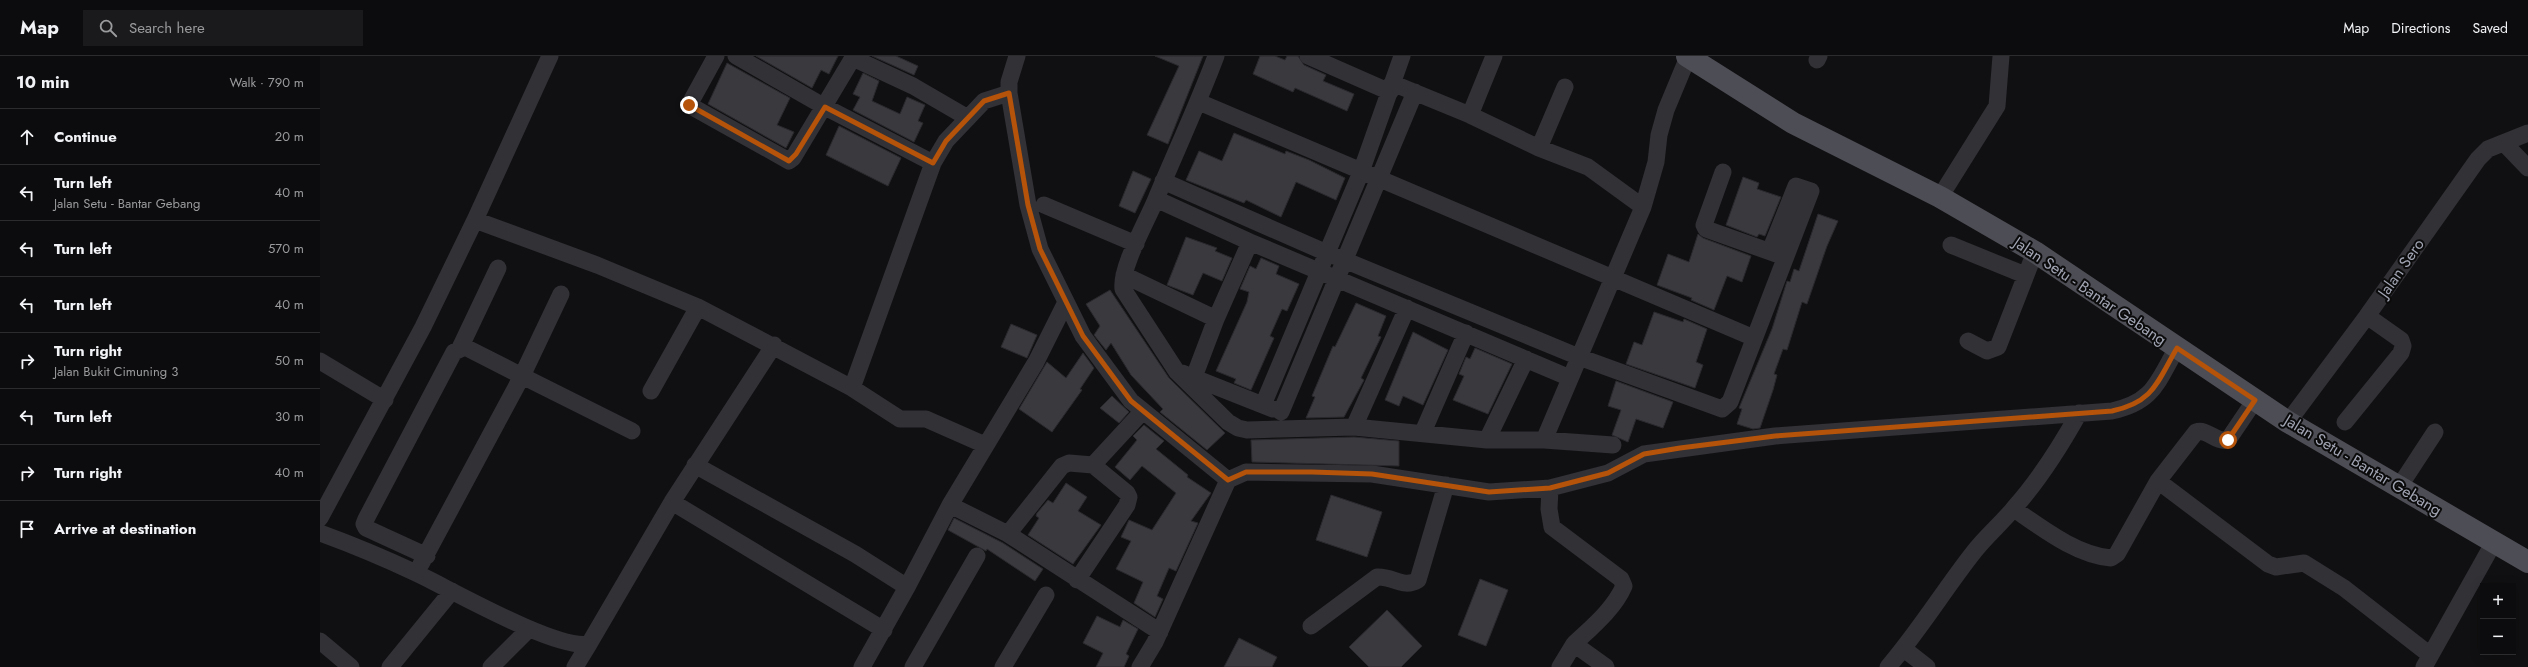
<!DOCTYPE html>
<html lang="en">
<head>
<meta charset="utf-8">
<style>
  :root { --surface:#0c0b0d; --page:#1a191b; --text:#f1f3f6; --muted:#9a9b9d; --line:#2c2b2e }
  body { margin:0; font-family:Jost,sans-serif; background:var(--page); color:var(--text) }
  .controls { position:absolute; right:12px; bottom:12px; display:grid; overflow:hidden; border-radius:0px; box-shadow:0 2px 10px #0003 }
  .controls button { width:36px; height:36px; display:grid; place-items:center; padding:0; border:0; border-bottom:1px solid var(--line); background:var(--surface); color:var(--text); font:20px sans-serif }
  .stop { position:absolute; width:12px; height:12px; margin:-9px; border:3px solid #b45309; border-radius:50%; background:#fff }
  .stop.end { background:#b45309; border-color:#fff; box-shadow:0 1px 4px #0008 }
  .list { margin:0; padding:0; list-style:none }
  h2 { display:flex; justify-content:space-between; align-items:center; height:52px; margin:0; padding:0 16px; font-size:17px }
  h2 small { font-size:13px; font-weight:400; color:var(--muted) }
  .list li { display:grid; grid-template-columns:26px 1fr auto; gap:12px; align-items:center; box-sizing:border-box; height:56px; padding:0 16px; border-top:1px solid var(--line) }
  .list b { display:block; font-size:15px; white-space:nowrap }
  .list p { margin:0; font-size:13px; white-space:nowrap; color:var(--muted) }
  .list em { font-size:13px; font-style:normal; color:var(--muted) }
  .icon { flex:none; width:22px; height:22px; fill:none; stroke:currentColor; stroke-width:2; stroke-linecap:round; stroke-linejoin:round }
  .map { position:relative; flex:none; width:2208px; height:611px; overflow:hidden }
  header { display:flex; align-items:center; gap:24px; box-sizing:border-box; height:56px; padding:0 20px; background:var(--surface); border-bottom:1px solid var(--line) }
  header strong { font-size:19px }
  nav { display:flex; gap:22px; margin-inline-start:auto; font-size:14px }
  .search { width:280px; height:36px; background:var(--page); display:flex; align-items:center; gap:10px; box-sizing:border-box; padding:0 14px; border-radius:0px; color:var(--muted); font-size:15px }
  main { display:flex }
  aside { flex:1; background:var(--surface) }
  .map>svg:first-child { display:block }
  .building { fill:#3a393e; stroke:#2a292d }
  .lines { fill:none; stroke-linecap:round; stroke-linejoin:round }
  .minor { stroke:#313136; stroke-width:17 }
  .major { stroke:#4d4d55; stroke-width:22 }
  .route { stroke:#b45309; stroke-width:5 }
  .labels { text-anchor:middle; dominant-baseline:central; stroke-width:4; stroke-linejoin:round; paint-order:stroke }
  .street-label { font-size:16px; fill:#a1a4b2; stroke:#0b0b0c }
</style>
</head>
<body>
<header>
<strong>Map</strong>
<div class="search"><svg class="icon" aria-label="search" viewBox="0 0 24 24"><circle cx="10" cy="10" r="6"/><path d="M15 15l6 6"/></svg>Search here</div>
<nav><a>Map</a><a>Directions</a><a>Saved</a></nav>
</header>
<main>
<aside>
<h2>10 min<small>Walk · 790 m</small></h2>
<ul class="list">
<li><svg class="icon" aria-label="ahead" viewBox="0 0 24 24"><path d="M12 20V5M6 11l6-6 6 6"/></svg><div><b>Continue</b></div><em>20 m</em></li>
<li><svg class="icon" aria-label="left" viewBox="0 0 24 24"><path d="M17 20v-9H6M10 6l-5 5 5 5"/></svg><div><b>Turn left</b><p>Jalan Setu - Bantar Gebang</p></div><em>40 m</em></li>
<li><svg class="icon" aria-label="left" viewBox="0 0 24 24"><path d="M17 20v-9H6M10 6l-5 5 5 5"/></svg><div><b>Turn left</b></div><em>570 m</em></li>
<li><svg class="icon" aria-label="left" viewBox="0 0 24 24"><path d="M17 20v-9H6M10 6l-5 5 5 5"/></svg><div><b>Turn left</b></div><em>40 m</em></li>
<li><svg class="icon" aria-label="right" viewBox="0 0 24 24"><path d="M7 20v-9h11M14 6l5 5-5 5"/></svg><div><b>Turn right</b><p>Jalan Bukit Cimuning 3</p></div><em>50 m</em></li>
<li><svg class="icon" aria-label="left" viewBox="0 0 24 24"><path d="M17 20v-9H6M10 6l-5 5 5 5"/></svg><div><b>Turn left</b></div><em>30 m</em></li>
<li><svg class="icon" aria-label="right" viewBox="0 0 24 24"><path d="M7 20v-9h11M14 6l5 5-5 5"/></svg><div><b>Turn right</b></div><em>40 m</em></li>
<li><svg class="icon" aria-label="arrive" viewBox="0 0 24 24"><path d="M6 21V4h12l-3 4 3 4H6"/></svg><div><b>Arrive at destination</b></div></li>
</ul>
</aside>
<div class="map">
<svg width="2208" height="611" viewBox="0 0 2208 611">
  <rect width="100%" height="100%" fill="#100f11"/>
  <path class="building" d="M436 0H518L509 18 501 14 492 32Z
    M552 0H576L598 10 594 19Z
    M835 0H883L848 88 827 79 859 10Z
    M940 0H955L965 4 967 0H978L984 9 1006 19 1003 25 1034 38 1027 55 975 32 973 36 933 18Z
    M407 7 470 42 457 69 474 76 466 92 388 48Z
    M543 17 559 25 552 45 580 58 587 41 605 49 598 65 603 67 594 86 533 54 540 41 533 38Z
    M519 70 581 102 568 130 506 99Z
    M914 77 965 98 966 95 989 104 1025 122 1016 144 976 126 961 161 926 144 924 147 866 124 879 95 902 105Z
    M813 115 831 123 815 157 799 150Z
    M1423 121 1439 127 1437 133 1461 141 1445 180 1439 178 1437 181 1406 169Z
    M1498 158 1518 165 1507 190 1487 248 1482 246 1467 294 1463 293 1454 318 1457 319 1453 334 1440 372 1433 373 1417 368 1422 353 1419 352 1452 273 1467 225 1470 226 1474 213 1479 215Z
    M1378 178 1383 182 1431 200 1422 226 1407 220 1394 254 1371 244 1372 242 1337 229 1348 198 1369 206Z
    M866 181 897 192 895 195 912 202 902 225 883 217 873 239 847 229Z
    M941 202 959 210 956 218 979 228 967 255 962 253 950 280 954 282 931 334 914 327 916 323 896 315 927 246 929 236 920 233 930 210 936 213Z
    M790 234 849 322 905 377 887 394 840 356 843 353 811 319 791 287 786 294 774 279 780 270 766 248Z
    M1036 247 1066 260 1058 280 1061 281 1041 322 1044 324 1024 361 986 362 995 341 992 340 1013 290 1015 291Z
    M1334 256 1363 266 1364 263 1387 273 1376 306 1383 309 1375 332 1306 308 1314 286 1322 289Z
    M691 268 717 279 707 302 681 291Z
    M1093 276 1128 294 1103 349 1083 340 1079 350 1065 344Z
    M1155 292 1192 308 1168 358 1133 344 1144 320 1139 318 1146 301 1150 303Z
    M763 297 774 312 760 333 762 334 732 376 699 353 727 306 746 322Z
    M1296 325 1353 346 1343 372 1316 363 1308 386 1292 379 1301 354 1288 350Z
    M792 340 809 356 799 367 780 352Z
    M824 369 844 385 836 393 868 419 867 421 891 437 871 465 878 467 856 515 849 512 837 540 843 543 835 561 814 547 823 526 796 513 811 485 801 481 809 464 832 474 856 437 822 410 810 424 795 411 817 384 813 380Z
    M1034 381 1079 385V410L932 406 931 384Z
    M746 427 767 441 758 455 781 469 753 508 708 479 719 462 716 460 717 457 728 444 733 447Z
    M1011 439 1062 456 1047 501 996 484Z
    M634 462 683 487 723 513 715 525 667 493 666 495 628 474Z
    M1160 523 1188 534 1166 590 1138 579Z
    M1067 554 1102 590 1081 611H1049L1029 591Z
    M777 560 800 571 803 564 818 573 806 598 809 600 804 611H776L783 597 763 587Z
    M919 582 957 601 952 611H904Z"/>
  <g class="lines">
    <path class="minor" d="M396 0 369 49 469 105 473 102 534 0
      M416 0 505 51 613 107
      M697 0 689 26V37L708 149 720 193 763 280 811 345 908 424
      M896 0C878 48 856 95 836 143 827 165 800 212 803 233L857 316 908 366 918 372 927 374 1034 371 1167 384H1224L1293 389
      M988 0 1070 36
      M533 2 593 30 648 62
      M1497 4 1499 0
      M1072 27 1150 59 1219 92 1268 111 1323 151
      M879 46 1434 282
      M1150 59 1174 0
      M2184 87 2208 112
      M1219 92 1245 31
      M1403 116 1384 169 1386 173 1459 199
      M843 125 1007 197 1259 301 1402 353 1410 346 1491 135 1476 130 1450 195
      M1620 141 1677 50 1681 0
      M836 143 930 186 1250 322
      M724 149 816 188
      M155 164 230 0
      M1631 189 1705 219
      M804 219 896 263
      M1648 285 1667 295 1678 291 1715 196
      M140 292 178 212
      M0 305 65 344
      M862 317 953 353
      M874 321 896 263 930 186
      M532 332 613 107 626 85 664 45 689 37
      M331 335 378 251
      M943 349 1041 116 1082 0
      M961 356 1095 36
      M1968 366 2047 260 2158 103 2168 93 2208 77
      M2025 366 2081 297 2083 290 2081 284 2047 260
      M1034 371 1087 252
      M1103 376 1146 277
      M1167 384 1206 303
      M1224 384 1323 151 1336 106 1339 79 1346 54 1368 1
      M375 409 535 498 587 531
      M773 409 822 356
      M1838 425 1948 508 1956 511 1984 507 2024 532 2110 599
      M2079 431 2115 376
      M1230 432 1229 453 1232 471 1301 523 1304 530C1294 553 1272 571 1254 588L1286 611
      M352 446 564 574
      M630 449 688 478 840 576
      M1694 453C1722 472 1756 499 1791 502L1797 498 1838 425 1876 376C1887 372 1896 387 1908 384L1935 344
      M0 462 103 271 155 164 277 209 378 251 532 332 580 363H606L665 389
      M0 477C33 489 64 502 96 517 132 534 236 594 269 588L352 446 454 289
      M688 478 742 410 749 407 773 409 807 437 809 441 807 449 757 524
      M107 500 46 472 44 468 46 463 134 296 145 291 202 320 241 238
      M101 508 202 320 312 375
      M991 570 1057 521C1073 520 1083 533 1098 524L1126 429
      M0 585 31 611
      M1584 593 1607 611
      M70 611 132 535
      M171 611 209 573
      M255 611 269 588
      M542 611 587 531 630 449 716 306 746 246
      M593 611 657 500
      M683 611 726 539
      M820 611 835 586 908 424 926 416 1052 418 1169 436 1230 432 1288 417 1324 398 1455 380 1792 355C1834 346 1837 326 1857 292
      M1240 611 1254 588
      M1568 611C1599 575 1624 534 1653 497 1666 480 1681 468 1694 452 1720 423 1740 391 1759 357
      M2104 611 2174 486"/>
    <path class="major" d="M1367 0 1473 67 1620 141 1715 196 1968 366 2208 506"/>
  </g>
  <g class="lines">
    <path class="route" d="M369 49 469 105 476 98 505 51 613 107 626 85 664 45 689 37 708 149 720 193 763 280 811 345 908 424 926 416H992L1052 418 1169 436 1230 432 1288 417 1324 398 1360 392 1455 380 1792 355C1834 346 1837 326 1857 292L1935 344 1908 384"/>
  </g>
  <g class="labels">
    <g class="street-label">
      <text transform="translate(2081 212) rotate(-55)">Jalan Sero</text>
      <text transform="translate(1770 235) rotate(34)">Jalan Setu - Bantar Gebang</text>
      <text transform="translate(2043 409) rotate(31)">Jalan Setu - Bantar Gebang</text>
    </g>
  </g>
</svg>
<div class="controls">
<button>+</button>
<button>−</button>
</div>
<div class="stop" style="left:1908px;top:384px"></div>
<div class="stop end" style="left:369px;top:49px"></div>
</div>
</main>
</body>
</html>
